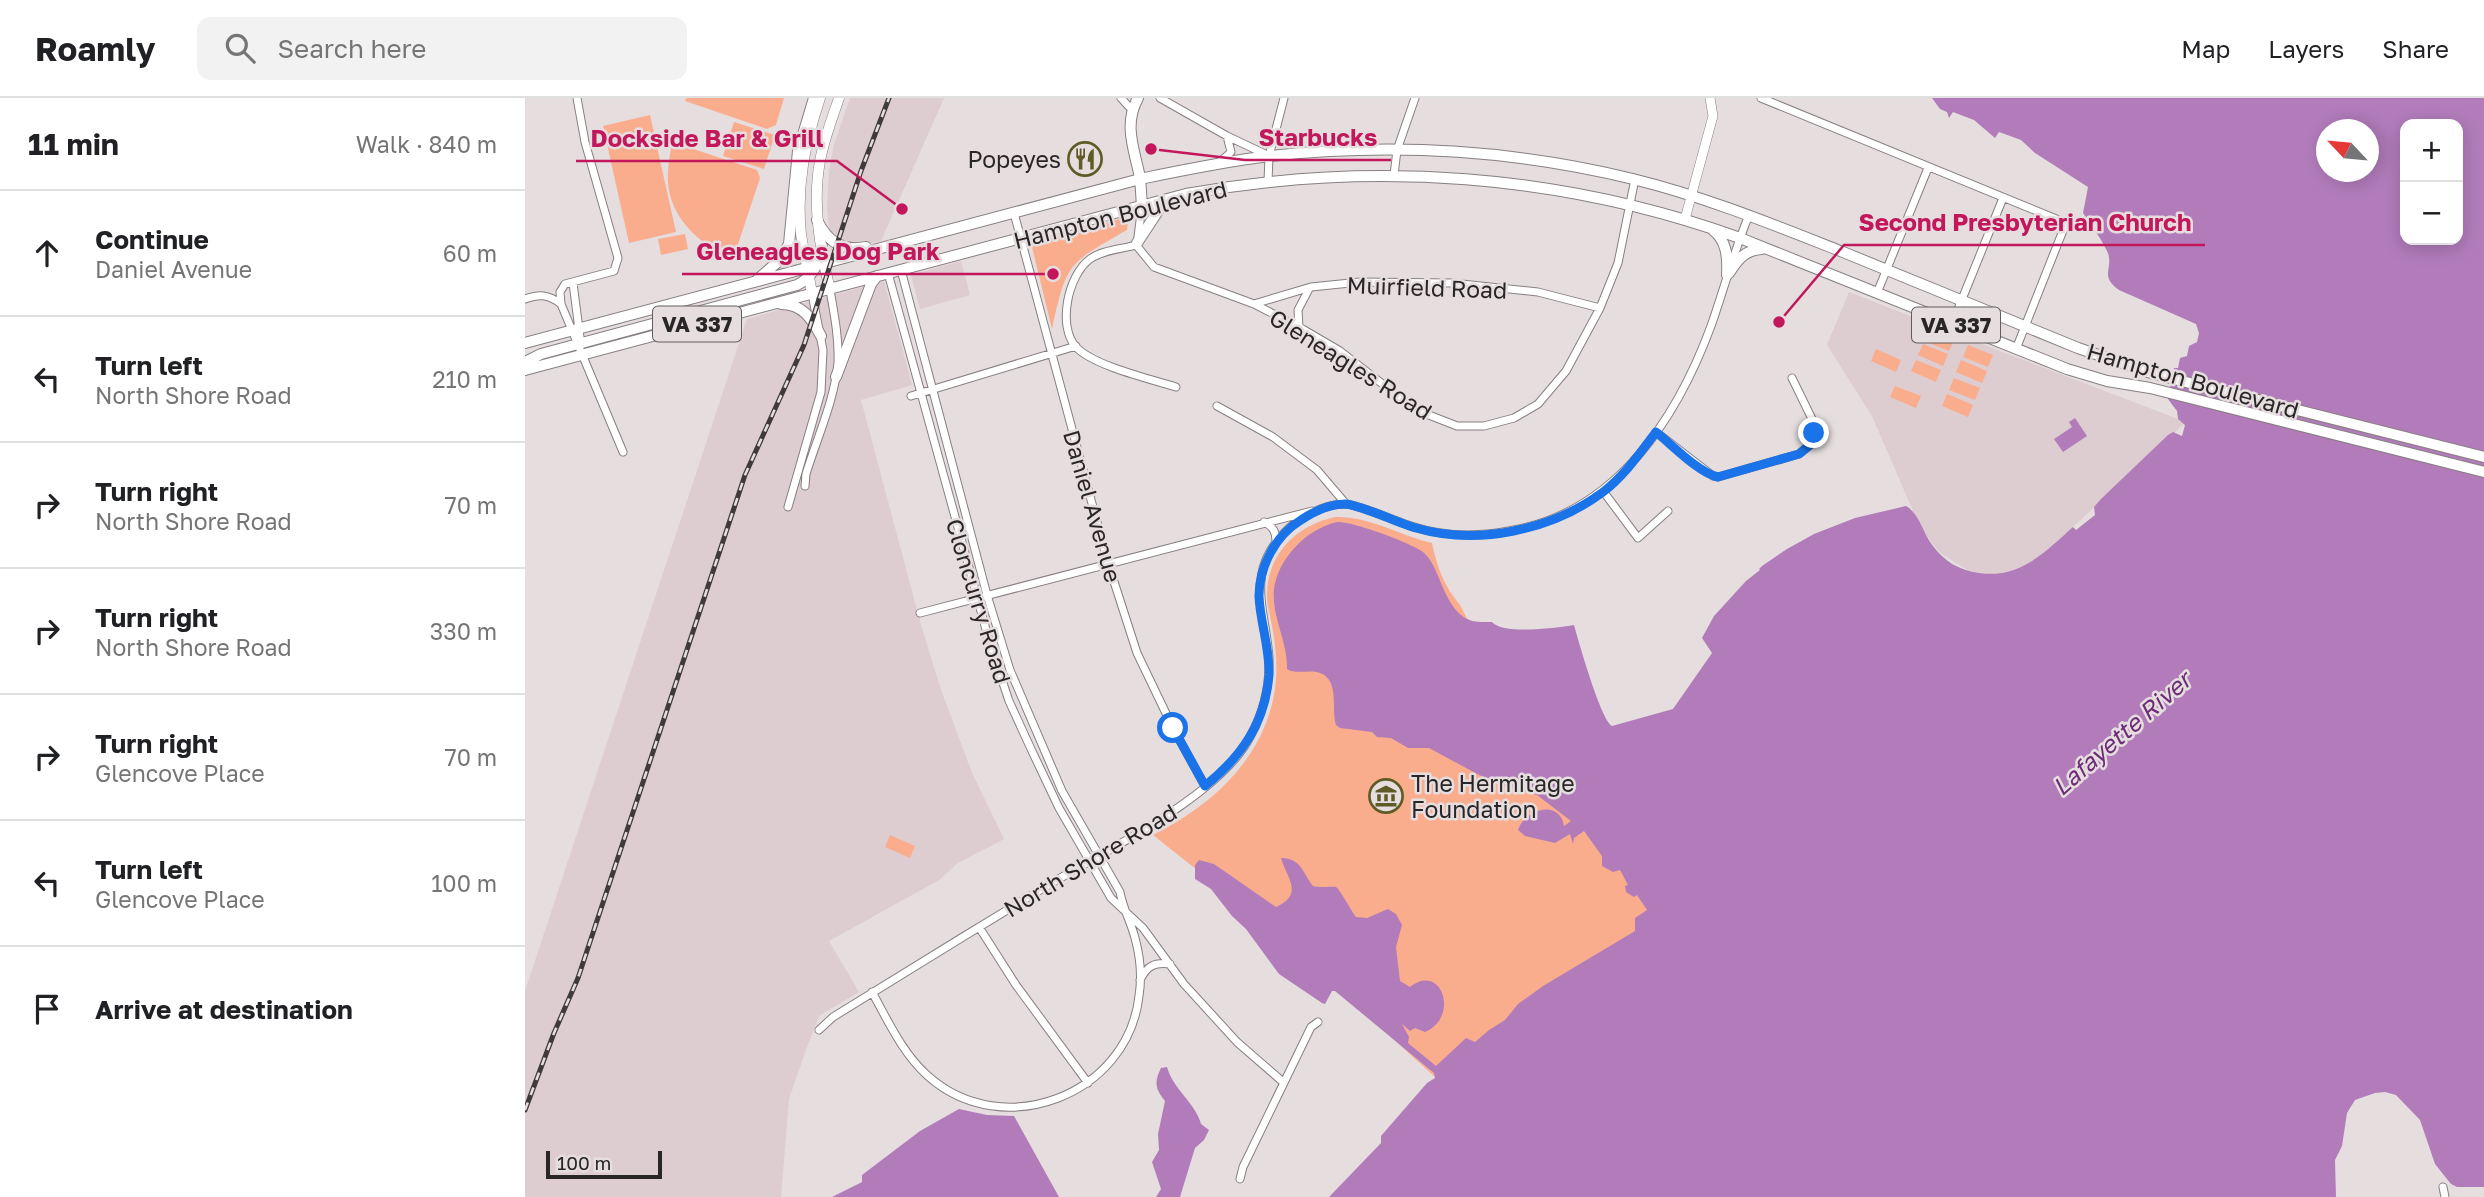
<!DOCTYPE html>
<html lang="en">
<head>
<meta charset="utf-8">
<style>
  :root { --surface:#fff; --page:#f2f2f2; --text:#202124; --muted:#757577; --line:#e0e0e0 }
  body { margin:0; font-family:"Golos Text",sans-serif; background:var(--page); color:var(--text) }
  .controls { position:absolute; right:21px; top:21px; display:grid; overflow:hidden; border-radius:14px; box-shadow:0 4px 18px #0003 }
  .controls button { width:63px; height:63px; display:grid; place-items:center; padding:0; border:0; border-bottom:2px solid var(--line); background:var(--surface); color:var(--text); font:35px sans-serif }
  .compass { position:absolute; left:1791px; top:21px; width:63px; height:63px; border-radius:50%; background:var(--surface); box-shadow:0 4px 18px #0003; rotate:296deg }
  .scale { position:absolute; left:21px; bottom:18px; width:116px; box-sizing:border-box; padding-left:7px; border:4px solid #292627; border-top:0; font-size:19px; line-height:24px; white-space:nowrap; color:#292627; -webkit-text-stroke:5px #e6dddf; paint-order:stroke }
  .stop { position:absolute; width:21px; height:21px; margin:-16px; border:5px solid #1a73e8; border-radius:50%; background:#fff }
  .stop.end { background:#1a73e8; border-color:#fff; box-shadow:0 2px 7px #0008 }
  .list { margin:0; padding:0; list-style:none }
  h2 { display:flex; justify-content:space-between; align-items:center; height:91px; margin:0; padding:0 28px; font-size:30px }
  h2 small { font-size:23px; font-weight:400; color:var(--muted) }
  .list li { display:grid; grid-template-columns:46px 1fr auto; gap:21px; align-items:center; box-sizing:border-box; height:126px; padding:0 28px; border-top:2px solid var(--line) }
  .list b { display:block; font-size:26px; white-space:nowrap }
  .list p { margin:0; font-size:23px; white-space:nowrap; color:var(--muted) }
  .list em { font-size:23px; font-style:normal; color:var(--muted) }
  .icon { flex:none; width:38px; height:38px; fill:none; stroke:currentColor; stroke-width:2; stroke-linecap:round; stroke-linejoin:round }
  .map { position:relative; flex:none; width:1959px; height:1099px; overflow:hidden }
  header { display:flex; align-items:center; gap:42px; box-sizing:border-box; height:98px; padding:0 35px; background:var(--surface); border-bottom:2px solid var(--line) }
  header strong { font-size:33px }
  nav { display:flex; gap:38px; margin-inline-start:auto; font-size:24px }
  .search { width:490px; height:63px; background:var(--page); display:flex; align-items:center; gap:18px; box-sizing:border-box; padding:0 24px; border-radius:14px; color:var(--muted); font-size:26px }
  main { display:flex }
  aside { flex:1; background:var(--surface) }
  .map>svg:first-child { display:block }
  .built { fill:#ddccd0 }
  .green { fill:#faad8d }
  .water { fill:#b27cbb; fill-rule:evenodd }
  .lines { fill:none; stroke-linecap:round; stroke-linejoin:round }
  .minor-casing { stroke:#877f81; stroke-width:9 }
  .tertiary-casing { stroke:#877f81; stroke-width:10 }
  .secondary-casing { stroke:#877f81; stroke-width:11 }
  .primary-casing { stroke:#877f81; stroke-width:12 }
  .minor { stroke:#fff; stroke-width:7 }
  .tertiary { stroke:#fff; stroke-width:9 }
  .secondary { stroke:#fff; stroke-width:10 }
  .primary { stroke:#fff; stroke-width:10 }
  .rail-casing { stroke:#3f3b3c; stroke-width:5 }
  .rail { stroke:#e6dddf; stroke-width:2.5; stroke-dasharray:8; stroke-linecap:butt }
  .route { stroke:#1a73e8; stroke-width:9 }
  .labels { text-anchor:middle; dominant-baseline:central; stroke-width:5; stroke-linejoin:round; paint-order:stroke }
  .shield { fill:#e6dddf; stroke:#625d5e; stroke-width:2 }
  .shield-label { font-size:21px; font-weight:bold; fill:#292627 }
  .poi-label { font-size:23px; fill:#292627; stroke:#e6dddf; text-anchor:end }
  .street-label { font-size:23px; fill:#292627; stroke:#e6dddf }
  .water-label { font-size:24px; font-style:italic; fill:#6d2c78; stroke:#e6dddf }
  .leader { fill:none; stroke:#c2185b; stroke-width:2.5 }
  .callout-dot { fill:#c2185b; stroke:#e6dddf; stroke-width:2.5 }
  .callout-label { font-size:24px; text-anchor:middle; font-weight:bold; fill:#c2185b; stroke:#e6dddf; stroke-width:5; stroke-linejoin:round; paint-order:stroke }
</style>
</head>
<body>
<header>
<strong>Roamly</strong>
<div class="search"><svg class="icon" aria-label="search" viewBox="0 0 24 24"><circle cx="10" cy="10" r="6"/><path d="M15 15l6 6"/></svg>Search here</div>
<nav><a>Map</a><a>Layers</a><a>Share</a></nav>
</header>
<main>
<aside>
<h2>11 min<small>Walk · 840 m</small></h2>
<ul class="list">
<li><svg class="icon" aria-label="ahead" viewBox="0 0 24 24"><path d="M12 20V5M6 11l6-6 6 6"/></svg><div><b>Continue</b><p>Daniel Avenue</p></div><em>60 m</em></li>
<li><svg class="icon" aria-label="left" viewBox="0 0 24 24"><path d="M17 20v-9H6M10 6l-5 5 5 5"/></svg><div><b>Turn left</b><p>North Shore Road</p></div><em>210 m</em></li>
<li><svg class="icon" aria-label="right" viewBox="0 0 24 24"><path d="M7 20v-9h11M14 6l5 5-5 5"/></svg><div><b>Turn right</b><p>North Shore Road</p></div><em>70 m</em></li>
<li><svg class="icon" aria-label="right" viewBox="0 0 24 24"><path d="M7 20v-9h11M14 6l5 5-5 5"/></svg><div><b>Turn right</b><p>North Shore Road</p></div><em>330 m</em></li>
<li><svg class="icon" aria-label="right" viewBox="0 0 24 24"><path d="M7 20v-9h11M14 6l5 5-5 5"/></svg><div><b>Turn right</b><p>Glencove Place</p></div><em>70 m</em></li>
<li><svg class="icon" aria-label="left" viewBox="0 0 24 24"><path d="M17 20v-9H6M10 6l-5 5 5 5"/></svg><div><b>Turn left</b><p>Glencove Place</p></div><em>100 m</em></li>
<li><svg class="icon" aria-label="arrive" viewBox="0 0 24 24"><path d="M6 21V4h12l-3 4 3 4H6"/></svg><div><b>Arrive at destination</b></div></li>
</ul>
</aside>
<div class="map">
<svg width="1959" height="1099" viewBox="0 0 1959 1099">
  <rect width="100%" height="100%" fill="#e6dddf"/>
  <path class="built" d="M325 0H419L356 143 306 153 302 107 304 73 309 47Z
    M436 163 445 197 395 211 386 177Z
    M359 183 387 287 336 302 396 527 415 589 447 675 479 741 433 765 414 782 304 843 334 894 294 918 283 946 264 1001 256 1099H0V893L222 221Z
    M1324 194 1480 255 1661 324 1492 481 1460 478 1444 473 1414 454 1395 429 1347 318 1302 247Z"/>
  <path class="green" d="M161 0H259L251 27 242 31 160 3Z
    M125 17 151 134 104 145 78 28Z
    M209 24 250 37 239 71 198 58Z
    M147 44 232 72 235 80 208 161C176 148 145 120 143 84 142 71 145 57 147 44Z
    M598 120 603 123 602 132C543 166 542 163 527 231L506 145Z
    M160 136 163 151 136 157 133 141Z
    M1404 231 1429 242 1424 253 1399 243Z
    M1398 246 1423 256 1418 268 1393 257Z
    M1443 247 1468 257 1463 269 1438 259Z
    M1351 251 1376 262 1371 274 1346 263Z
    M1391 262 1416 272 1411 284 1386 273Z
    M1436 262 1462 273 1457 285 1431 274Z
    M1429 280 1455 290 1450 302 1424 292Z
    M1370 288 1396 298 1391 310 1365 299Z
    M1422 296 1448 307 1443 319 1417 308Z
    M810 419C845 418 873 437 907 445 912 469 919 488 935 507L1040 709 1290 899 922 990 842 917 823 859 701 795 628 737C684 709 734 665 748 602 753 579 752 557 748 533 746 521 742 509 742 497 742 456 772 427 810 419Z
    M365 737 390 748 385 760 360 749Z"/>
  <path class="water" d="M1407 0H1959V1089H1932L1926 1086 1910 1066 1895 1022 1871 997 1860 994 1850 995 1830 1002 1822 1015 1817 1048 1810 1062 1811 1099H804L856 1045V1038L902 985 910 980 909 975 810 893H807L800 906 797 905 754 876 721 831 707 818 686 791 670 781V767L674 762 689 766 751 809C780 796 761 779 756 760 776 760 777 774 788 788 796 790 808 788 811 789 814 790 827 814 831 819L842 820 863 811 871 816 877 827 871 849 875 883 885 889C917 864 935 919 900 934L890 930 885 933 877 926 884 939 883 945 911 968 941 940 950 944 964 932 980 922 993 906 1018 888 1110 833V820L1122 812 1112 797 1109 799 1101 794 1100 788 1103 787 1095 772 1088 774 1077 768V758L1059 733 1049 740 1048 746 1045 736 1030 745 1000 738 993 732C997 717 1023 703 1035 718 1038 721 1038 725 1039 728L1046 723 1012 697 986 690 954 677 904 650H883L866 640 852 639 847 634 815 630 811 627C806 612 815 582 795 575 784 571 771 577 762 571 763 544 746 518 749 491 753 461 781 431 812 424 824 422 887 445 898 454 914 467 917 501 936 517 945 525 956 524 967 524 978 537 1031 530 1049 527 1054 545 1076 622 1087 628L1148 611 1187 555 1177 540 1189 518 1221 483 1235 472 1234 471 1237 468 1262 451 1289 436 1330 420 1381 408C1395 416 1398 436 1408 448 1420 464 1434 472 1454 475 1495 481 1520 454 1548 429L1551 432 1570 417 1569 409 1576 401 1643 337 1648 334 1657 338 1660 327 1653 321 1652 313 1643 301 1649 270H1653L1655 260 1662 258 1664 248 1672 244 1674 235 1671 226 1594 192C1573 177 1590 170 1582 153 1576 140 1566 127 1558 115L1563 89 1510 55 1496 42 1474 34 1470 40 1449 22 1428 14 1424 20 1422 14 1415 11ZM1880 26H1933V142H1880ZM1801 32H1843V74H1801Z
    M1550 320 1562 338 1538 354 1529 341 1547 329 1544 324Z
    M642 969C648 991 671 1006 676 1026L684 1032 679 1042 670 1050 655 1099H631L636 1091 627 1064 634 1052 633 1036 640 1003C630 991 629 984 636 970Z
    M434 1011 462 1017 489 1018 534 1099H307L337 1084V1077L395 1033Z"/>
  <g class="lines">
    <g class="minor-casing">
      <path id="minor" d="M52 0 60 44 93 160 89 173 40 186 35 194 36 206 98 354
        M596 0 606 11
        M635 0 702 38 740 56
        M1236 0 1541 125 1491 251
        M696 63 706 54 702 38
        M869 77 872 52 890 0
        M743 84 744 58 759 0
        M489 115 583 465 612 555 648 630 680 688
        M613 139 617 107
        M611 147 629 169 729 206 774 229 815 253 891 312 932 328H959L989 320 1013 306 1041 273 1075 210 1093 165 1110 81
        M611 147C597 151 577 152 565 161 543 177 532 228 551 249 569 268 625 281 651 289
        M363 175 465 546 484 603 506 651 534 710 586 800 618 830 659 886 712 944 758 984
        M48 185 56 247
        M1352 195 1403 70
        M0 201C14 196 23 196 36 206
        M729 206 786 189 835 184 927 185 1013 194 1075 210
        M1427 226 1478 100
        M774 229 773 212 784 191
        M386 298 551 248
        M692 308 748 339 792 372 821 406
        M1131 334 1188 378 1193 379 1274 356 1285 347 1289 335V325L1267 280
        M280 388 281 376C292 340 310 301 313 264 314 240 309 215 305 192
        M1078 393 1113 440 1143 413
        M263 409 296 294 298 252 287 196
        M739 424C749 429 751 434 751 445
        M395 515 787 413
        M454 829 491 887 563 985
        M615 882C622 868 629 864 645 866
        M347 894C363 923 378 956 403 978 478 1045 603 997 614 898 617 879 615 858 610 840 606 824 598 811 595 794L537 693 485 572 462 497 376 172
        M294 932 308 919C379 875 449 832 520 789 578 754 695 698 725 639 738 615 745 586 744 559 740 509 719 471 764 430 779 418 801 405 821 406 834 407 871 423 886 428 919 439 955 439 989 432 1092 413 1152 320 1186 228 1199 191 1209 153 1224 117
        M715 1081 718 1069 786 929 793 924
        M1918 1089 1920 1099"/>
    </g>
    <g class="tertiary-casing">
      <path id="tertiary" d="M1160 121 1188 18 1185 0"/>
    </g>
    <g class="secondary-casing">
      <path id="secondary" d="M305 192C295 151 287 105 295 63 299 41 307 21 314 0
        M287 196C284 176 279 156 276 136 271 88 280 45 295 0"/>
    </g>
    <g class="primary-casing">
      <path id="primary" d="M613 0C599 25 608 48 614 75 616 85 616 97 617 107
        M292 122C302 143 317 154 341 149
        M1188 132C1202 143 1203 160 1202 177
        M612 145 637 107 643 102
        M1204 175C1213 161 1220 152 1237 151
        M233 181 255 162 264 146 273 53 289 0
        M256 206C278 206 287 221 296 238
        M0 245 615 81C658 72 701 63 745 58 866 45 990 52 1108 81 1181 99 1249 127 1318 154 1396 186 1475 218 1553 250L1629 276 1959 359
        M0 264 16 256 272 187C287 180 295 164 297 148
        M0 272 661 96C847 62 1037 76 1215 140L1542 271 1582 283 1625 290 1959 374
        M311 279 346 186 352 178"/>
    </g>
    <use href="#minor" class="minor"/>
    <use href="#tertiary" class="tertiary"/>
    <use href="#secondary" class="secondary"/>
    <use href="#primary" class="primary"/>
    <g class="rail-casing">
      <path id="rail" d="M0 1012 29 935 53 880 220 377 279 247 336 73 364 0"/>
    </g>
    <use href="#rail" class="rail"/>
  </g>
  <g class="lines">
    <path class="route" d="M648 630 680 688C717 658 740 625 744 577 745 550 735 524 734 498 734 468 751 437 776 422 788 414 805 406 820 406 836 407 873 425 891 430 953 448 1027 432 1078 394 1099 378 1115 355 1131 334 1146 346 1175 376 1193 379L1274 356 1285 347 1289 335"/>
  </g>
  <defs>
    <g id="restaurant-ring" transform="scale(1.75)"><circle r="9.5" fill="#e6dddf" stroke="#5f5b27" stroke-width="1.5"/><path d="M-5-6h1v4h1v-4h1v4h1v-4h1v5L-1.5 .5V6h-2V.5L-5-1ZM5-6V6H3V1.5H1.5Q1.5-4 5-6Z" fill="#5f5b27"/></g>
    <g id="museum-ring" transform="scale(1.75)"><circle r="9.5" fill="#e6dddf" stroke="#5f5b27" stroke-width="1.5"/><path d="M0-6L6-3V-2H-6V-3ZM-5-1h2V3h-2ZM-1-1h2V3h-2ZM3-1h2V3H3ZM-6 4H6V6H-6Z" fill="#5f5b27"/></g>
  </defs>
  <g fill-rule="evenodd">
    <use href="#restaurant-ring" x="560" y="61"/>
    <use href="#museum-ring" x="861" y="698"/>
  </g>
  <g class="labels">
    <g class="shield">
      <rect x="128" y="208.5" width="88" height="35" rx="5"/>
      <rect x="1387" y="209.5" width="88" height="35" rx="5"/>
    </g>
    <g class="shield-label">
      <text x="172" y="226">VA 337</text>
      <text x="1431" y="227">VA 337</text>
    </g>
    <g class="poi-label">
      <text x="536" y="61">Popeyes</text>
      <text x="886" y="685" text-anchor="start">The Hermitage<tspan x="886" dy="26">Foundation</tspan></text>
    </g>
    <g class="street-label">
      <text transform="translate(595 116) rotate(-14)">Hampton Boulevard</text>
      <text transform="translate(902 189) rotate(2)">Muirfield Road</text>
      <text transform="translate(826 266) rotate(32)">Gleneagles Road</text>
      <text transform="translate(1668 282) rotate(16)">Hampton Boulevard</text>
      <text transform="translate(568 408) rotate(74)">Daniel Avenue</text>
      <text transform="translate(454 503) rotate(73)">Cloncurry Road</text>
      <text transform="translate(565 762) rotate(-31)">North Shore Road</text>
    </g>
    <g class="water-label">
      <text transform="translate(1596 635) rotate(-41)">Lafayette River</text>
    </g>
  </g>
  <path class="leader" d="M626 51L720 62H866M377 111L312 63H51M1254 224L1319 147H1680M528 176L429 176H157"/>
  <g class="callout-dot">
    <circle cx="626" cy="51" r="7"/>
    <circle cx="377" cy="111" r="7"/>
    <circle cx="1254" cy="224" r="7"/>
    <circle cx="528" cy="176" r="7"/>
  </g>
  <g class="callout-label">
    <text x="793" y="48">Starbucks</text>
    <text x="182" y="49">Dockside Bar &amp; Grill</text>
    <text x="1500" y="133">Second Presbyterian Church</text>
    <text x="293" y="162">Gleneagles Dog Park</text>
  </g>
</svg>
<div class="controls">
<button>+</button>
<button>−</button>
</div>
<svg class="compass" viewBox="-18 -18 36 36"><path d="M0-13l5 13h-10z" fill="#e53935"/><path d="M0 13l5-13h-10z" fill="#757577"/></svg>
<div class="scale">100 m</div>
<div class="stop" style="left:648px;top:630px"></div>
<div class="stop end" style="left:1289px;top:335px"></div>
</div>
</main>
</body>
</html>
